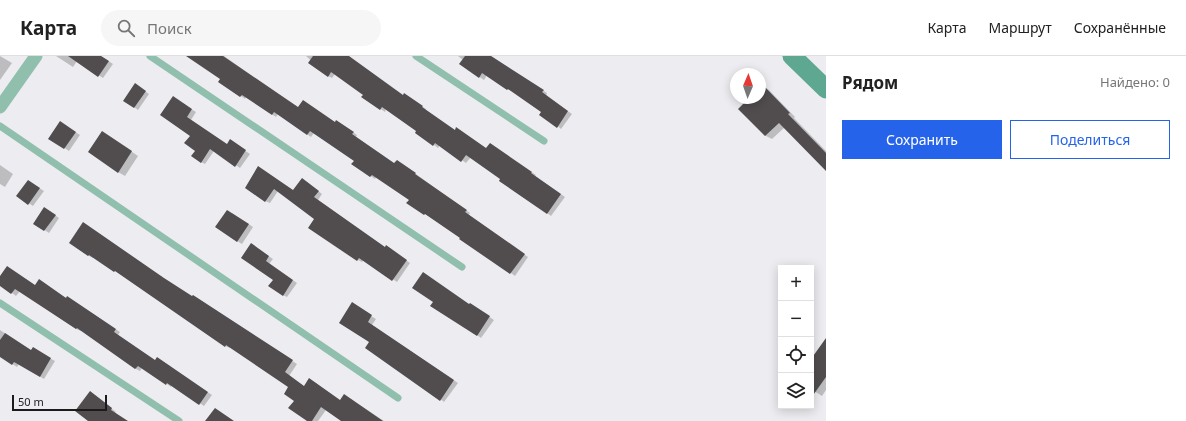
<!DOCTYPE html>
<html lang="ru">
<head>
<meta charset="utf-8">
<style>
  :root { --surface:#fff; --page:#f6f6f6; --text:#222; --muted:#767676; --line:#e0e0e0; --accent:#2563eb }
  body { margin:0; font-family:"Noto Sans",sans-serif; background:var(--page); color:var(--text) }
  .controls { position:absolute; right:12px; bottom:12px; display:grid; overflow:hidden; border-radius:0px; box-shadow:0 2px 10px #0003 }
  .controls button { width:36px; height:36px; display:grid; place-items:center; padding:0; border:0; border-bottom:1px solid var(--line); background:var(--surface); color:var(--text); font:20px sans-serif }
  .compass { position:absolute; left:730px; top:12px; width:36px; height:36px; border-radius:50%; background:var(--surface); box-shadow:0 2px 10px #0003; rotate:2deg }
  .scale { position:absolute; left:12px; bottom:10px; width:95px; box-sizing:border-box; padding-left:4px; border:2px solid #1b1b1c; border-top:0; font-size:11px; line-height:14px; white-space:nowrap; color:#1b1b1c; -webkit-text-stroke:3px #ededf1; paint-order:stroke }
  .list { margin:0; padding:0; list-style:none }
  h2 { display:flex; justify-content:space-between; align-items:center; height:52px; margin:0; padding:0 16px; font-size:17px }
  h2 small { font-size:13px; font-weight:400; color:var(--muted) }
  .actions { display:flex; gap:8px; padding:12px 16px }
  .actions a { flex:1; padding:9px 0; border:1px solid var(--accent); border-radius:0px; text-align:center; font-size:14px; color:var(--accent) }
  .actions .main { background:var(--accent); color:#fff }
  .icon { flex:none; width:22px; height:22px; fill:none; stroke:currentColor; stroke-width:2; stroke-linecap:round; stroke-linejoin:round }
  .map { position:relative; flex:none; width:826px; height:365px; overflow:hidden }
  header { display:flex; align-items:center; gap:24px; box-sizing:border-box; height:56px; padding:0 20px; background:var(--surface); border-bottom:1px solid var(--line) }
  header strong { font-size:19px }
  nav { display:flex; gap:22px; margin-inline-start:auto; font-size:14px }
  .search { width:280px; height:36px; background:var(--page); display:flex; align-items:center; gap:10px; box-sizing:border-box; padding:0 14px; border-radius:22px; color:var(--muted); font-size:15px }
  main { display:flex }
  aside { flex:1; background:var(--surface) }
  .map>svg:first-child { display:block }
  .shadow { fill:#0003 }
  .building { fill:#514d4f }
  .lines { fill:none; stroke-linecap:round; stroke-linejoin:round }
  .lane { stroke:#91bfae; stroke-width:7 }
  .street { stroke:#91bfae; stroke-width:13 }
  .secondary { stroke:#5ea790; stroke-width:19 }
</style>
</head>
<body>
<header>
<strong>Карта</strong>
<div class="search"><svg class="icon" aria-label="search" viewBox="0 0 24 24"><circle cx="10" cy="10" r="6"/><path d="M15 15l6 6"/></svg>Поиск</div>
<nav><a>Карта</a><a>Маршрут</a><a>Сохранённые</a></nav>
</header>
<main>
<div class="map">
<svg width="826" height="365" viewBox="0 0 826 365">
  <rect width="100%" height="100%" fill="#ededf1"/>
  <path class="shadow" d="M0 0 12 7 0 24Z
    M56 0H101L113 8 103 22 77 5 73 11Z
    M196 0H224L298 52 335 67 341 68 357 79 356 81 395 108H402L470 157 469 159 528 201 515 220 511 217 460 183 461 182 408 146 410 143 376 121 375 123 353 108 355 105 314 77 311 81 278 58 276 61 246 41 245 43 241 40Z
    M306 0H348L403 40 409 41 426 53V54L455 75 487 93 494 91 536 119 535 120 565 141 551 160 502 122 471 101 466 107 440 89 438 92 434 89 416 77 417 75 386 53 385 56 363 41 365 39 335 18 332 22 328 20Z
    M458 0H491L547 37 546 40 572 58 561 73 542 56 512 35 507 33 487 19 484 24 460 8 463 4Z
    M763 30 769 34 795 61 794 62 826 95V113L785 71 772 83 766 80 739 53 750 42H760V33Z
    M139 31 149 38 138 54 134 51Z
    M177 44 196 56 191 64 227 89 234 87 250 98 240 112 214 95 205 108 201 106Z
    M65 69 80 79 69 95 50 82Z
    M109 80 138 100 125 120 118 116Z
    M0 109 13 118 5 131 0 128Z
    M259 112 294 135 307 126 322 138 318 144 385 192 390 193 410 207 397 226 364 204 362 206 358 204 315 162 278 135 270 147 265 145Z
    M33 128 44 135 33 150 18 140Z
    M49 155 59 162 49 177 34 167Z
    M232 157 253 171 242 188 237 185Z
    M70 187 169 226 192 241 198 243 297 308 289 320 305 331 314 326 341 345 349 342 384 365H343L326 354 318 365H309L295 344 290 331 231 291 230 292 225 290 120 218 94 201 93 202 89 200Z
    M255 191 273 203 269 208 297 227 287 241 283 239Z
    M0 222 36 230 72 244 120 276 118 279 155 305H161L212 339 204 350 172 329 171 331 167 328 142 312 140 315 136 313 82 274 81 275 76 273 20 235 16 240 12 237 0 229Z
    M352 248 376 263 372 269 458 327 444 346 371 286Z
    M470 249 475 251 494 264 481 282 477 279Z
    M0 274 32 295 33 293 55 305 44 323 19 308 17 311 0 300Z
    M826 292V334L822 340 811 333V305Z
    M94 339 116 356 115 357 126 365H90Z"/>
  <path class="building" d="M68 0H101L109 5 98 21Z
    M186 0H223L298 51 303 44 335 66 336 64 354 76 352 78 394 107 397 104 416 117 415 118 467 154 465 156 525 198 510 218 459 183 460 182 425 158 424 159 406 147 409 144 372 119 370 121 351 108 354 105 310 75 307 79 274 56 272 59 242 39 240 41 218 26 220 23Z
    M313 0H349L403 39 404 37 423 50 422 51 455 74 456 71 486 92 490 87 532 116 531 117 561 138 547 158 499 125 500 123 466 99 461 106 435 87 433 90 415 77 416 75 382 51 380 54 361 41 363 39 331 16 328 21 308 7Z
    M465 0H491L544 34 542 36 568 55 557 72 539 59 541 56 508 33 507 34 482 17 479 22 459 8Z
    M760 26 790 57 788 58 826 97V115L779 67 765 80 738 53 749 42H760Z
    M135 27 146 35 134 52 123 45Z
    M173 40 192 53 187 61 227 88 230 83 246 94 235 111 210 93 201 107 191 100 195 95 184 87 190 80 160 59Z
    M60 65 76 76 64 93 48 83Z
    M102 75 132 95 118 117 88 96Z
    M258 110 293 134 302 122 319 135 314 141 385 191 386 189 407 204 392 225 359 202 357 205 308 172 314 163 274 133 265 146 245 132Z
    M28 124 40 132 28 149 16 140Z
    M44 151 56 159 44 175 33 168Z
    M227 154 249 168 237 186 215 171Z
    M83 166 164 222 192 240 193 239 293 304 285 316 304 330 309 322 340 344 344 338 383 365H341L321 351 312 365H307L288 352 294 345 284 338 288 331 226 289 225 291 115 215 114 216 89 199 88 200 69 187Z
    M251 187 269 200 266 205 293 224 283 240 268 230 273 224 241 202Z
    M7 210 35 229 39 223 66 242 67 240 116 273 114 276 155 304 157 301 208 336 199 349 167 327 166 329 138 310 135 313 77 272 76 273 15 233 11 238 0 230V220Z
    M423 216 469 248 470 247 490 260 477 280 430 250 433 246 412 232Z
    M352 246 372 259 368 266 454 324 440 345 365 292 369 286 339 267Z
    M5 277 31 294 33 291 51 302 40 321 14 306 12 309 0 301V284Z
    M826 282V321L811 342V303Z
    M90 335 112 352 111 354 128 365H88L75 355Z
    M215 352 234 365H205Z"/>
  <g class="lines">
    <path class="lane" d="M150 0 462 211
      M416 0 544 85
      M0 70 398 342
      M0 247 179 365"/>
    <path class="street" d="M0 51 36 0"/>
    <path class="secondary" d="M792 0 826 33"/>
  </g>
</svg>
<div class="controls">
<button>+</button>
<button>−</button>
<button><svg class="icon" aria-label="locate" viewBox="0 0 24 24"><circle cx="12" cy="12" r="6"/><path d="M12 2v4M12 18v4M2 12h4M18 12h4"/></svg></button>
<button><svg class="icon" aria-label="layers" viewBox="0 0 24 24"><path d="M12 4l9 5-9 5-9-5zM3 14l9 5 9-5"/></svg></button>
</div>
<svg class="compass" viewBox="-18 -18 36 36"><path d="M0-13l5 13h-10z" fill="#e53935"/><path d="M0 13l5-13h-10z" fill="#767676"/></svg>
<div class="scale">50 m</div>
</div>
<aside>
<h2>Рядом<small>Найдено: 0</small></h2>
<ul class="list">
</ul>
<div class="actions"><a class="main">Сохранить</a><a>Поделиться</a></div>
</aside>
</main>
</body>
</html>
